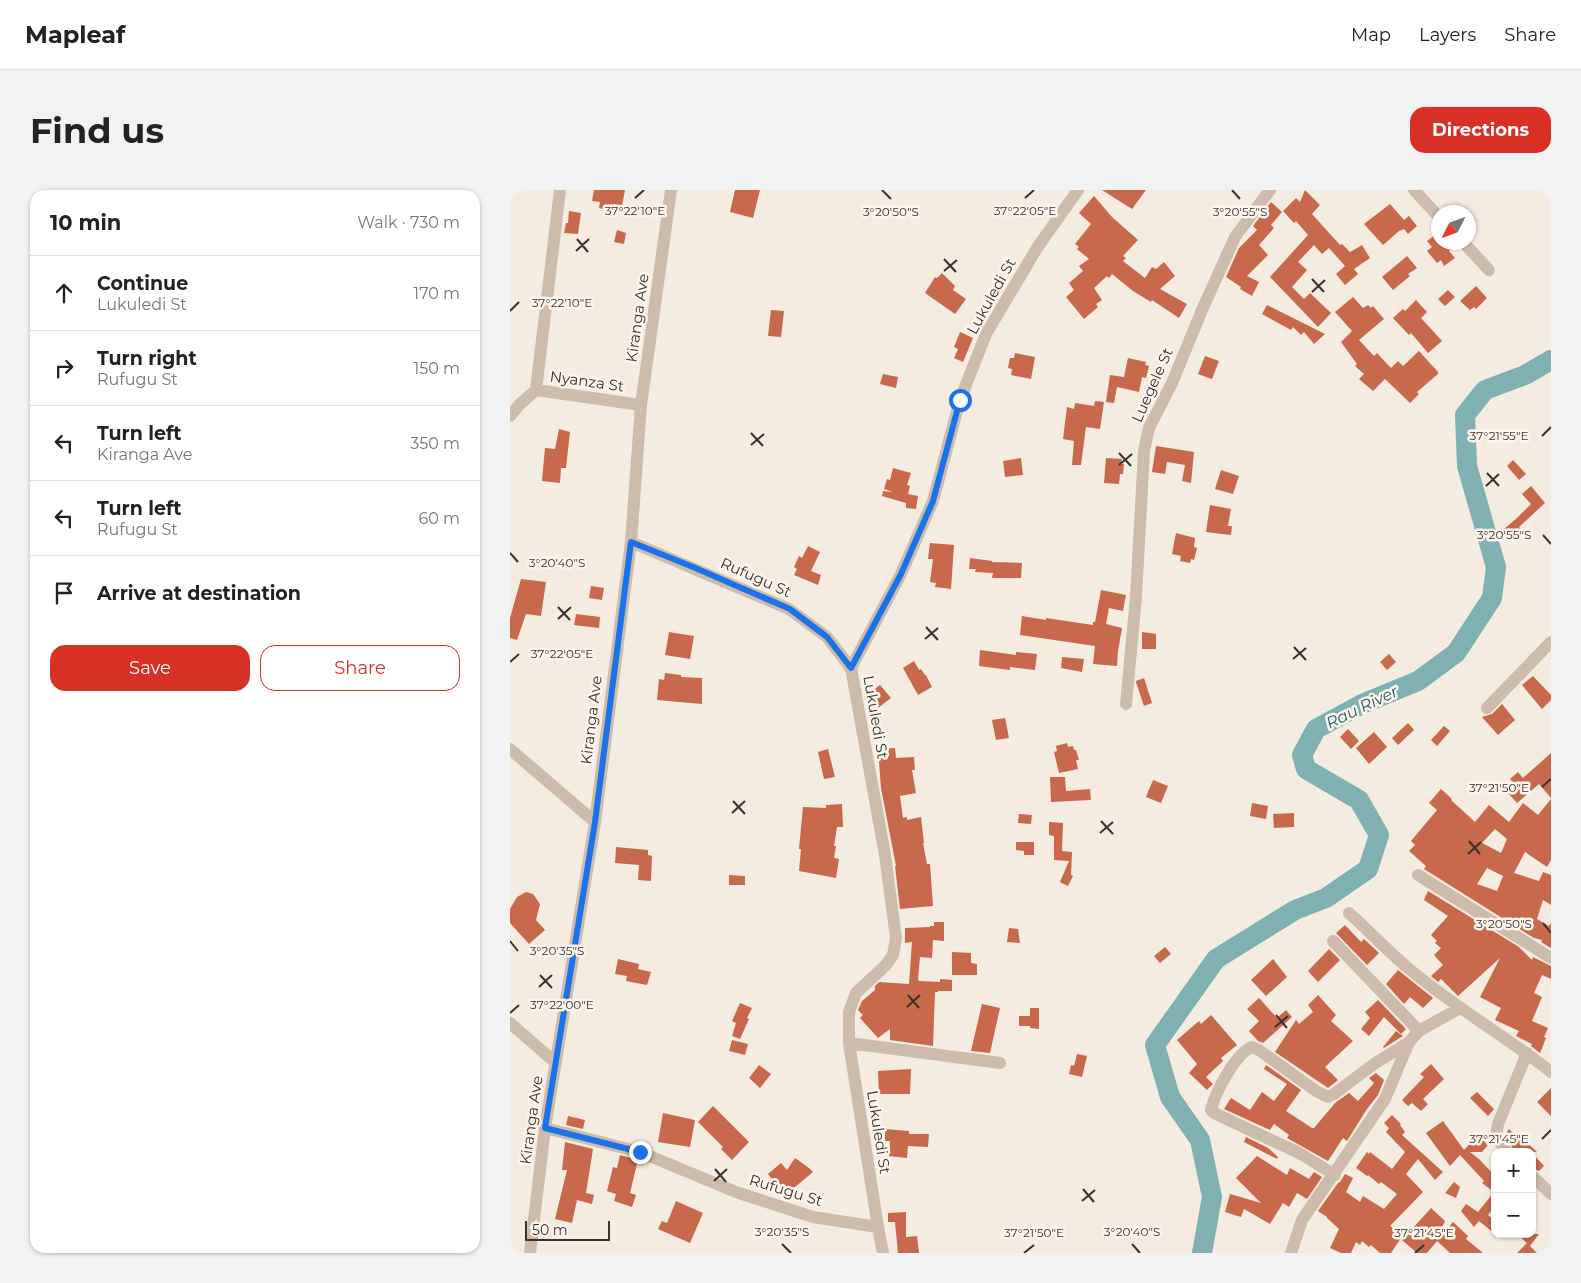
<!DOCTYPE html>
<html lang="en">
<head>
<meta charset="utf-8">
<style>
  :root { --surface:#fff; --page:#f2f2f2; --text:#222; --muted:#767676; --line:#e0e0e0; --accent:#d93025 }
  body { margin:0; font-family:Montserrat,sans-serif; background:var(--page); color:var(--text) }
  .controls { position:absolute; right:15px; bottom:15px; display:grid; overflow:hidden; border-radius:10px; box-shadow:0 1px 4px #0004 }
  .controls button { width:45px; height:45px; display:grid; place-items:center; padding:0; border:0; border-bottom:1px solid var(--line); background:var(--surface); color:var(--text); font:25px sans-serif }
  .compass { position:absolute; left:921px; top:15px; width:45px; height:45px; border-radius:50%; background:var(--surface); box-shadow:0 1px 4px #0004; rotate:228deg }
  .scale { position:absolute; left:15px; bottom:12px; width:85px; box-sizing:border-box; padding-left:5px; border:2px solid #3b302b; border-top:0; font-size:14px; line-height:18px; white-space:nowrap; color:#3b302b; -webkit-text-stroke:4px #fbf5ee; paint-order:stroke }
  .stop { position:absolute; width:15px; height:15px; margin:-11px; border:4px solid #1a73e8; border-radius:50%; background:#fff }
  .stop.end { background:#1a73e8; border-color:#fff; box-shadow:0 1px 5px #0008 }
  .list { margin:0; padding:0; list-style:none }
  h2 { display:flex; justify-content:space-between; align-items:center; height:65px; margin:0; padding:0 20px; font-size:21px }
  h2 small { font-size:16px; font-weight:400; color:var(--muted) }
  .list li { display:grid; grid-template-columns:32px 1fr auto; gap:15px; align-items:center; box-sizing:border-box; height:75px; padding:0 20px; border-top:1px solid var(--line) }
  .list b { display:block; font-size:19px; white-space:nowrap }
  .list p { margin:0; font-size:16px; white-space:nowrap; color:var(--muted) }
  .list em { font-size:16px; font-style:normal; color:var(--muted) }
  .actions { display:flex; gap:10px; padding:15px 20px }
  .actions a { flex:1; padding:11px 0; border:1px solid var(--accent); border-radius:15px; text-align:center; font-size:18px; color:var(--accent) }
  .actions .main { background:var(--accent); color:#fff }
  .icon { flex:none; width:28px; height:28px; fill:none; stroke:currentColor; stroke-width:2; stroke-linecap:round; stroke-linejoin:round }
  .map { position:relative; flex:none; width:1041px; height:1063px; overflow:hidden; border-radius:15px }
  header { display:flex; align-items:center; gap:30px; box-sizing:border-box; height:70px; padding:0 25px; background:var(--surface); border-bottom:1px solid var(--line) }
  header strong { font-size:24px }
  nav { display:flex; gap:28px; margin-inline-start:auto; font-size:18px }
  .intro { display:flex; align-items:center; justify-content:space-between; box-sizing:border-box; height:120px; padding:0 30px }
  h1 { margin:0; font-size:35px }
  .button { padding:12px 22px; border-radius:15px; background:var(--accent); color:#fff; font-size:18px; font-weight:700 }
  main { display:flex; gap:30px; padding:0 30px }
  aside { flex:1; background:var(--surface); border-radius:15px; box-shadow:0 1px 4px #0004 }
  .map>svg:first-child { display:block }
  .lines { fill:none; stroke-linecap:round; stroke-linejoin:round }
  .river { stroke:#7fb0b2; stroke-width:20 }
  .building { fill:#c8694b; fill-rule:evenodd }
  .minor { stroke:#cdbbac; stroke-width:12 }
  .route { stroke:#1a73e8; stroke-width:6 }
  .ticks { fill:none; stroke:#3b302b; stroke-width:2 }
  .labels { text-anchor:middle; dominant-baseline:central; stroke-width:5; stroke-linejoin:round; paint-order:stroke }
  .street-label { font-size:15px; fill:#3b302b; stroke:#fbf5ee }
  .water-label { font-size:16px; font-style:italic; fill:#1f5a5e; stroke:#fbf5ee }
  .ticks-label { font-size:12px; text-anchor:middle; fill:#3b302b; stroke:#fbf5ee; stroke-width:5; stroke-linejoin:round; paint-order:stroke }
</style>
</head>
<body>
<header>
<strong>Mapleaf</strong>
<nav><a>Map</a><a>Layers</a><a>Share</a></nav>
</header>
<div class="intro"><h1>Find us</h1><a class="button">Directions</a></div>
<main>
<aside>
<h2>10 min<small>Walk · 730 m</small></h2>
<ul class="list">
<li><svg class="icon" aria-label="ahead" viewBox="0 0 24 24"><path d="M12 20V5M6 11l6-6 6 6"/></svg><div><b>Continue</b><p>Lukuledi St</p></div><em>170 m</em></li>
<li><svg class="icon" aria-label="right" viewBox="0 0 24 24"><path d="M7 20v-9h11M14 6l5 5-5 5"/></svg><div><b>Turn right</b><p>Rufugu St</p></div><em>150 m</em></li>
<li><svg class="icon" aria-label="left" viewBox="0 0 24 24"><path d="M17 20v-9H6M10 6l-5 5 5 5"/></svg><div><b>Turn left</b><p>Kiranga Ave</p></div><em>350 m</em></li>
<li><svg class="icon" aria-label="left" viewBox="0 0 24 24"><path d="M17 20v-9H6M10 6l-5 5 5 5"/></svg><div><b>Turn left</b><p>Rufugu St</p></div><em>60 m</em></li>
<li><svg class="icon" aria-label="arrive" viewBox="0 0 24 24"><path d="M6 21V4h12l-3 4 3 4H6"/></svg><div><b>Arrive at destination</b></div></li>
</ul>
<div class="actions"><a class="main">Save</a><a>Share</a></div>
</aside>
<div class="map">
<svg width="1041" height="1063" viewBox="0 0 1041 1063">
  <rect width="100%" height="100%" fill="#f4ebe1"/>
  <g class="lines">
    <path class="river" d="M692 1063 702 1007 690 950 660 907 645 855 706 769 785 720 816 708 858 679 869 645 849 610 796 579 792 565 806 539 852 514 908 491 946 463 982 408 986 377 957 276 955 225 975 200 1015 185 1041 170"/>
  </g>
  <path class="building" d="M84 0H115L112 16 104 14 103 21 89 18 90 12 82 11Z
    M225 0H250L243 28 220 22Z
    M592 0H636L622 19Z
    M795 0 810 15 802 24 830 55 832 54 840 62 852 55 860 68 844 79 848 84 835 95 826 84 835 76 819 58 812 64 804 55 788 72 797 80 782 97 794 109 800 103 821 123 808 137 760 87 798 45 786 31 784 33 773 21 786 8 790 12Z
    M584 6 602 27 628 50 613 66 616 68 613 71 635 88 642 77 646 79 654 72 665 86 650 99 677 114 669 128 642 110 641 112 623 101 602 84 599 88 597 86 584 98 592 110 586 114 588 117 574 129 556 107 564 100 559 93 573 81 569 76 579 69 567 59 569 57 565 54 581 34 569 23Z
    M761 12 772 22 761 35 764 38 749 55 758 65 737 86 749 92 742 106 730 99 731 97 716 87 729 58 747 40 743 36Z
    M880 14 894 30 899 26 907 36 898 44 894 39 889 41 873 55 854 34Z
    M59 21 71 23 68 44 54 43 56 33H58Z
    M107 40 116 43 114 54 104 52Z
    M926 44 928 47V52H936L942 59 939 61 945 68 934 76 931 70 927 73 917 61 922 57 917 51Z
    M897 66 907 78 898 84 900 86 883 100 872 87Z
    M432 83 445 96 443 100 456 109 445 124 415 103 425 87 427 88Z
    M966 96 977 108 966 119 964 117 960 120 950 111Z
    M938 100 945 107 935 116 928 109Z
    M843 107 853 118 858 115 861 118 863 116 874 129 849 150 864 166 867 163 881 178 888 171 893 176 909 161 928 182V184L907 202 909 204 900 213 875 189 863 201 849 189 854 184 845 176 847 174 831 152 842 141 825 122Z
    M906 110 917 122 911 128 932 151 918 163 901 143 899 145 883 128 893 119 895 121Z
    M757 115 815 144 804 154 794 142 791 145 783 137 781 140 752 124Z
    M261 120 274 121 271 147 258 146Z
    M450 142 463 148 453 172 444 168 448 159 444 157Z
    M505 163 525 167 521 189 501 185 502 179 498 178 500 168H504Z
    M695 166 709 171 702 189 688 184Z
    M618 168 636 172 635 175 639 176 636 188 632 187 629 202 607 197 604 213 596 212 600 185 614 187Z
    M373 184 388 187 386 198 370 194Z
    M585 211 594 212 590 239 576 237 571 275H562L564 251 553 249 557 217 564 219 565 213 584 216Z
    M49 239 60 242 56 278H51L50 293 32 291 35 258 45 259Z
    M646 256 684 262 681 293 672 291 675 275 657 272 655 284 642 282Z
    M511 268 513 285 495 287 493 271Z
    M596 268 612 269 611 274H614L613 284H610L609 294 594 293Z
    M1003 270 1016 284 1009 290 997 276Z
    M383 278 401 283 397 295 400 296 398 304 408 306 406 319 396 318V313L372 306 373 301 383 302 374 299 377 289 380 290Z
    M711 280 729 286 723 304 705 299Z
    M1021 296 1035 313 1009 337 1011 339 1000 347 994 339 1007 328 1021 314 1012 304Z
    M700 315 721 319 718 336H722L721 345 696 342Z
    M666 343 685 348 684 357 687 358 684 370 681 369 680 373 670 371 671 366 662 364Z
    M420 353 444 355 441 399 425 397 426 393 420 392 423 369H418Z
    M298 356 310 362 301 381 311 385 308 395 284 385 287 379 284 377 289 366 292 368Z
    M460 368 482 371V372L512 373 511 388H482L483 383 465 382 466 379H459Z
    M11 389 36 392 31 426 16 424 7 450 0 448V428Z
    M81 396 94 398 92 410 79 408Z
    M591 400 616 405 613 421 599 418 596 434 612 438 608 461 607 476 583 474 585 456 510 445 512 426 536 430V428L583 435V432H585Z
    M66 424 90 427 89 438 64 435Z
    M159 442 184 446 180 469 155 465Z
    M632 442 646 444V459H632Z
    M470 460 506 465V462L527 464 525 480 500 477V480L469 476Z
    M879 464 886 472 877 480 870 472Z
    M552 467 574 469 572 482 551 478Z
    M404 471 409 480 411 479 415 485H416L422 497 408 505 393 478Z
    M155 483 171 485V487L192 488V514L147 510 149 489 154 490Z
    M1023 486 1041 505V510L1032 519 1012 495Z
    M634 488 642 513 634 516 626 492V491Z
    M370 495 381 508 364 521 354 507Z
    M992 514 1005 530 988 545 972 527 982 524Z
    M495 528 499 548 486 550 482 530Z
    M898 533 904 540 888 555 882 548Z
    M934 536 940 541 927 556 921 550Z
    M838 539 849 551 841 559 830 547Z
    M864 542 877 557 859 574 846 558Z
    M557 553 558 557 563 556 564 560H566L569 570H566L568 579 549 583 544 562 547 561 546 556Z
    M385 558 386 568 404 567 405 580H402L406 603 390 606 393 628 397 627V630L411 627 414 653H413L417 674H420L423 716 390 719 385 676H386L371 598 368 559Z
    M318 559 325 587 314 589 308 562Z
    M1041 563V608L1029 594 1007 613 998 603 1006 596 1000 589 1008 582 1013 588Z
    M540 587H555L556 601 580 599 581 610 541 612Z
    M643 590 658 596 651 613 636 607Z
    M931 599 942 609 941 610 965 632 979 615 999 632 1013 613 1028 625 1041 609V670L1037 677 1015 662 1004 683 1029 691 1033 682 1041 685V715L1033 710 1027 729 1039 736 1041 733V758L1031 752 1032 750 1024 748 914 679 916 676 899 661 905 655 901 651 927 620 919 613ZM985 639 997 649 991 663 972 653ZM977 678 993 686 987 701 967 694Z
    M742 613 758 616 756 629 740 626Z
    M332 614 333 637H327L324 656H326L324 668 329 669 326 688 289 681 291 659H289L293 617 316 618V615Z
    M784 623V637L764 638 763 624Z
    M509 624 522 625 521 634 508 633Z
    M539 632 553 633 552 661 562 662 561 685 563 686 558 696 550 692 559 671 544 670V646L539 645Z
    M506 652H524V665H514V661L506 660Z
    M106 657 138 660V665L142 666 141 691 128 690 129 675 105 673Z
    M219 685 235 686V695H219Z
    M918 701 1009 757 1022 770 1023 767 1041 776V789L1032 785 1024 803 1032 807 1022 831 1038 838 1034 847 1036 848 1030 863 1021 856 1022 854 1006 846 1009 841 985 830 991 818 970 807 990 768 948 806 931 789 928 792 921 786 933 775 924 765 931 758 925 753 927 751 921 745 938 726 914 710Z
    M16 702 23 704 30 714 26 730 35 740 19 754 0 733V719L7 707Z
    M424 732H434V751L423 750 422 768 410 767 408 789 409 791 430 792V789L442 790V801H428V802H425L423 856 380 850V839L368 848 350 828 353 825 348 820 352 811 365 800V796L369 792 399 794 402 752 395 753V738L420 737V736H424Z
    M835 735 851 752 854 749 869 763 857 775 826 743Z
    M499 738 508 739 510 753 497 752Z
    M655 757 661 764 650 773 644 766Z
    M819 759 830 770 808 792 798 781Z
    M442 762 461 763V773L467 774V785H442Z
    M108 769 129 774 128 779 141 782 137 795 116 791 117 786 105 784Z
    M763 769 777 787 756 806 741 790Z
    M888 780 923 808 913 818 900 807 894 814 876 794Z
    M808 805 826 825 821 831 843 851 815 877 828 890 818 898 765 862 786 830 789 834 803 822 798 815Z
    M749 808 767 828 776 820 782 827 753 853 748 851 739 841 749 831 737 819Z
    M868 810 896 839 891 844 874 827 859 846 851 839 860 828 855 822Z
    M230 813 242 818 237 828 239 829 230 849 222 846 226 833 222 831Z
    M472 814 490 818 480 863 461 861Z
    M520 818H529V839L520 838V836H509V826H520Z
    M701 825 727 855 711 868 713 871 696 887 703 894 697 900 679 883 687 874 667 850 689 831 691 834Z
    M886 841 893 846 874 858 873 857Z
    M222 850 238 854 235 865 219 861Z
    M567 864 577 866 572 887 559 884 561 875 564 876Z
    M921 874 934 889 913 909 918 914 911 921 902 913 898 916 892 910 914 887 910 884Z
    M249 875 261 884 250 898 239 888Z
    M756 875 791 900 776 921 802 938H804L825 913 839 903 848 911 864 893 859 888 866 883 874 890 868 905 857 919 837 951 833 948 818 971 777 948 779 945 764 934 760 940 714 919 721 908 740 920 752 902 764 911 777 894 754 879Z
    M401 879 400 904H369L368 881Z
    M1041 898V926L1027 912Z
    M967 902 984 919 978 926 960 908Z
    M203 916 239 952 222 970 211 959 213 957 188 932Z
    M153 923 185 930 180 957 148 952Z
    M882 925 891 934 890 935 895 942 892 945 933 982 925 990 908 969 896 984 913 1002 880 1036 893 1045 881 1063H870L861 1055 859 1057 852 1051 850 1055 846 1052 841 1063H831L820 1058 829 1039 817 1028V1027L808 1021 828 993 830 992 835 984 843 988 836 1002 850 1012 853 1006 874 1019 887 1004 871 992 869 994 858 985 857 986 846 978 857 962 859 964 860 962 882 979 895 962 876 942 879 938 874 933Z
    M58 926 75 930 73 939 56 935Z
    M933 931 954 960 968 945 978 955 972 962H960L969 969 985 986V1016L978 1025 985 1031V1044L969 1031 964 1037 951 1021 956 1014 968 1022 984 1002 972 993 974 991 950 965 940 976 916 943Z
    M375 939 399 941V944H419L418 957 398 956 397 968 379 966 380 951H375Z
    M999 939 1008 948 1010 946 1027 962H1005L995 945Z
    M736 947 758 958 768 967 767 969 734 952Z
    M55 952 83 959 76 1003 84 1005 82 1014 67 1010 62 1033 45 1029 57 980H52Z
    M1022 963 1034 976 1029 981 1022 978Z
    M110 965 128 970 120 1003 126 1005 122 1017 104 1011 106 1004 97 1001 103 977 107 978Z
    M747 966 777 985 780 978 799 989 804 982 812 987 797 1009 787 1003 779 1017 773 1013 760 1034 734 1019 731 1027 715 1022 720 1004 751 1013 726 988Z
    M285 968 299 978 303 982 278 1003 274 997 271 1000 258 984 271 973 277 980Z
    M944 992 950 997 946 1008 935 1003Z
    M166 1011 193 1023 180 1053 148 1039 152 1031 157 1033Z
    M921 1018 935 1031 930 1042 933 1044 943 1032 958 1046 956 1049 973 1063H940L927 1051 917 1063H907L892 1050Z
    M396 1022V1047L407 1046 409 1063H388L385 1032H378V1023Z
    M1007 1044H1029L1020 1056Z
    M1017 1053 1027 1063H1007Z"/>
  <g class="lines">
    <path class="minor" d="M904 0 928 26
      M953 52 979 80
      M26 200 50 0
      M0 226 10 214 26 200 131 215
      M121 352 279 419 317 447 341 478
      M616 514 626 407 634 261 639 238 662 193 692 120 725 47 760 0
      M977 518 1041 452
      M0 559 85 632
      M908 685 1041 768
      M839 723C859 741 878 761 898 778 943 816 995 846 1041 882
      M823 751 909 841
      M0 833 46 873
      M339 853 490 873
      M35 938 130 962 226 1002 303 1027 368 1037
      M997 962 986 947 988 934 1017 863
      M825 985 789 963 704 923 701 920C705 903 725 864 742 857L749 860 806 901 818 907 824 904 864 874 899 852
      M1022 986 1041 1004
      M20 1063 35 938 85 632 121 352 131 215 161 0
      M373 1063 368 1037 339 853V822L346 803 376 775 383 765 386 748 375 665 341 478 391 384 423 311 450 210 476 144 527 58 568 0
      M781 1063 792 1030 875 909 899 852 909 841 950 818"/>
  </g>
  <g class="lines">
    <path class="route" d="M130 962 35 938 85 632 121 352 183 377 280 419 317 447 341 478 391 384 423 311 450 210"/>
  </g>
  <path class="ticks" d="M372 0 381 9M722 0 730 9M125 8 134 0M515 8 524 0M67 49 78 62M66 61 79 49M434 69 446 82M434 81 447 70M802 89 814 102M802 102 815 90M0 121 9 112M241 243 253 256M1032 246 1041 237M241 255 254 244M609 263 621 276M609 275 622 264M977 283 989 296M976 296 989 284M1033 345 1041 354M0 363 8 372M48 417 60 430M48 429 61 417M416 437 428 450M415 449 428 438M784 457 796 470M783 469 796 458M0 472 9 464M1032 597 1041 589M223 611 235 624M222 623 235 611M591 631 603 644M590 643 603 632M959 651 970 664M958 664 971 652M1033 733 1041 743M0 751 8 761M30 785 42 798M29 797 42 785M398 805 409 818M397 817 410 805M0 823 9 815M766 825 777 838M765 837 778 826M1032 949 1041 940M205 979 216 992M204 991 217 979M573 999 584 1012M572 1011 585 1000M272 1054 281 1063M622 1054 630 1063M514 1063 524 1055M905 1063 914 1055"/>
  <g class="labels">
    <g class="street-label">
      <text transform="translate(481 106) rotate(-61)">Lukuledi St</text>
      <text transform="translate(127 128) rotate(-82)">Kiranga Ave</text>
      <text transform="translate(77 191) rotate(8)">Nyanza St</text>
      <text transform="translate(642 195) rotate(-66)">Luegele St</text>
      <text transform="translate(246 387) rotate(24)">Rufugu St</text>
      <text transform="translate(366 527) rotate(80)">Lukuledi St</text>
      <text transform="translate(81 530) rotate(-83)">Kiranga Ave</text>
      <text transform="translate(21 930) rotate(-82)">Kiranga Ave</text>
      <text transform="translate(369 942) rotate(81)">Lukuledi St</text>
      <text transform="translate(276 1000) rotate(17)">Rufugu St</text>
    </g>
    <g class="water-label">
      <text transform="translate(852 517) rotate(-26)">Rau River</text>
    </g>
  </g>
  <g class="ticks-label">
    <text x="125" y="25">37°22'10"E</text>
    <text x="515" y="25">37°22'05"E</text>
    <text x="381" y="26">3°20'50"S</text>
    <text x="730" y="26">3°20'55"S</text>
    <text x="52" y="117">37°22'10"E</text>
    <text x="989" y="250">37°21'55"E</text>
    <text x="994" y="349">3°20'55"S</text>
    <text x="47" y="377">3°20'40"S</text>
    <text x="52" y="468">37°22'05"E</text>
    <text x="989" y="602">37°21'50"E</text>
    <text x="994" y="738">3°20'50"S</text>
    <text x="47" y="765">3°20'35"S</text>
    <text x="52" y="819">37°22'00"E</text>
    <text x="989" y="953">37°21'45"E</text>
    <text x="272" y="1046">3°20'35"S</text>
    <text x="622" y="1046">3°20'40"S</text>
    <text x="524" y="1047">37°21'50"E</text>
    <text x="914" y="1047">37°21'45"E</text>
  </g>
</svg>
<div class="controls">
<button>+</button>
<button>−</button>
</div>
<svg class="compass" viewBox="-18 -18 36 36"><path d="M0-13l5 13h-10z" fill="#e53935"/><path d="M0 13l5-13h-10z" fill="#767676"/></svg>
<div class="scale">50 m</div>
<div class="stop" style="left:450px;top:210px"></div>
<div class="stop end" style="left:130px;top:962px"></div>
</div>
</main>
</body>
</html>
